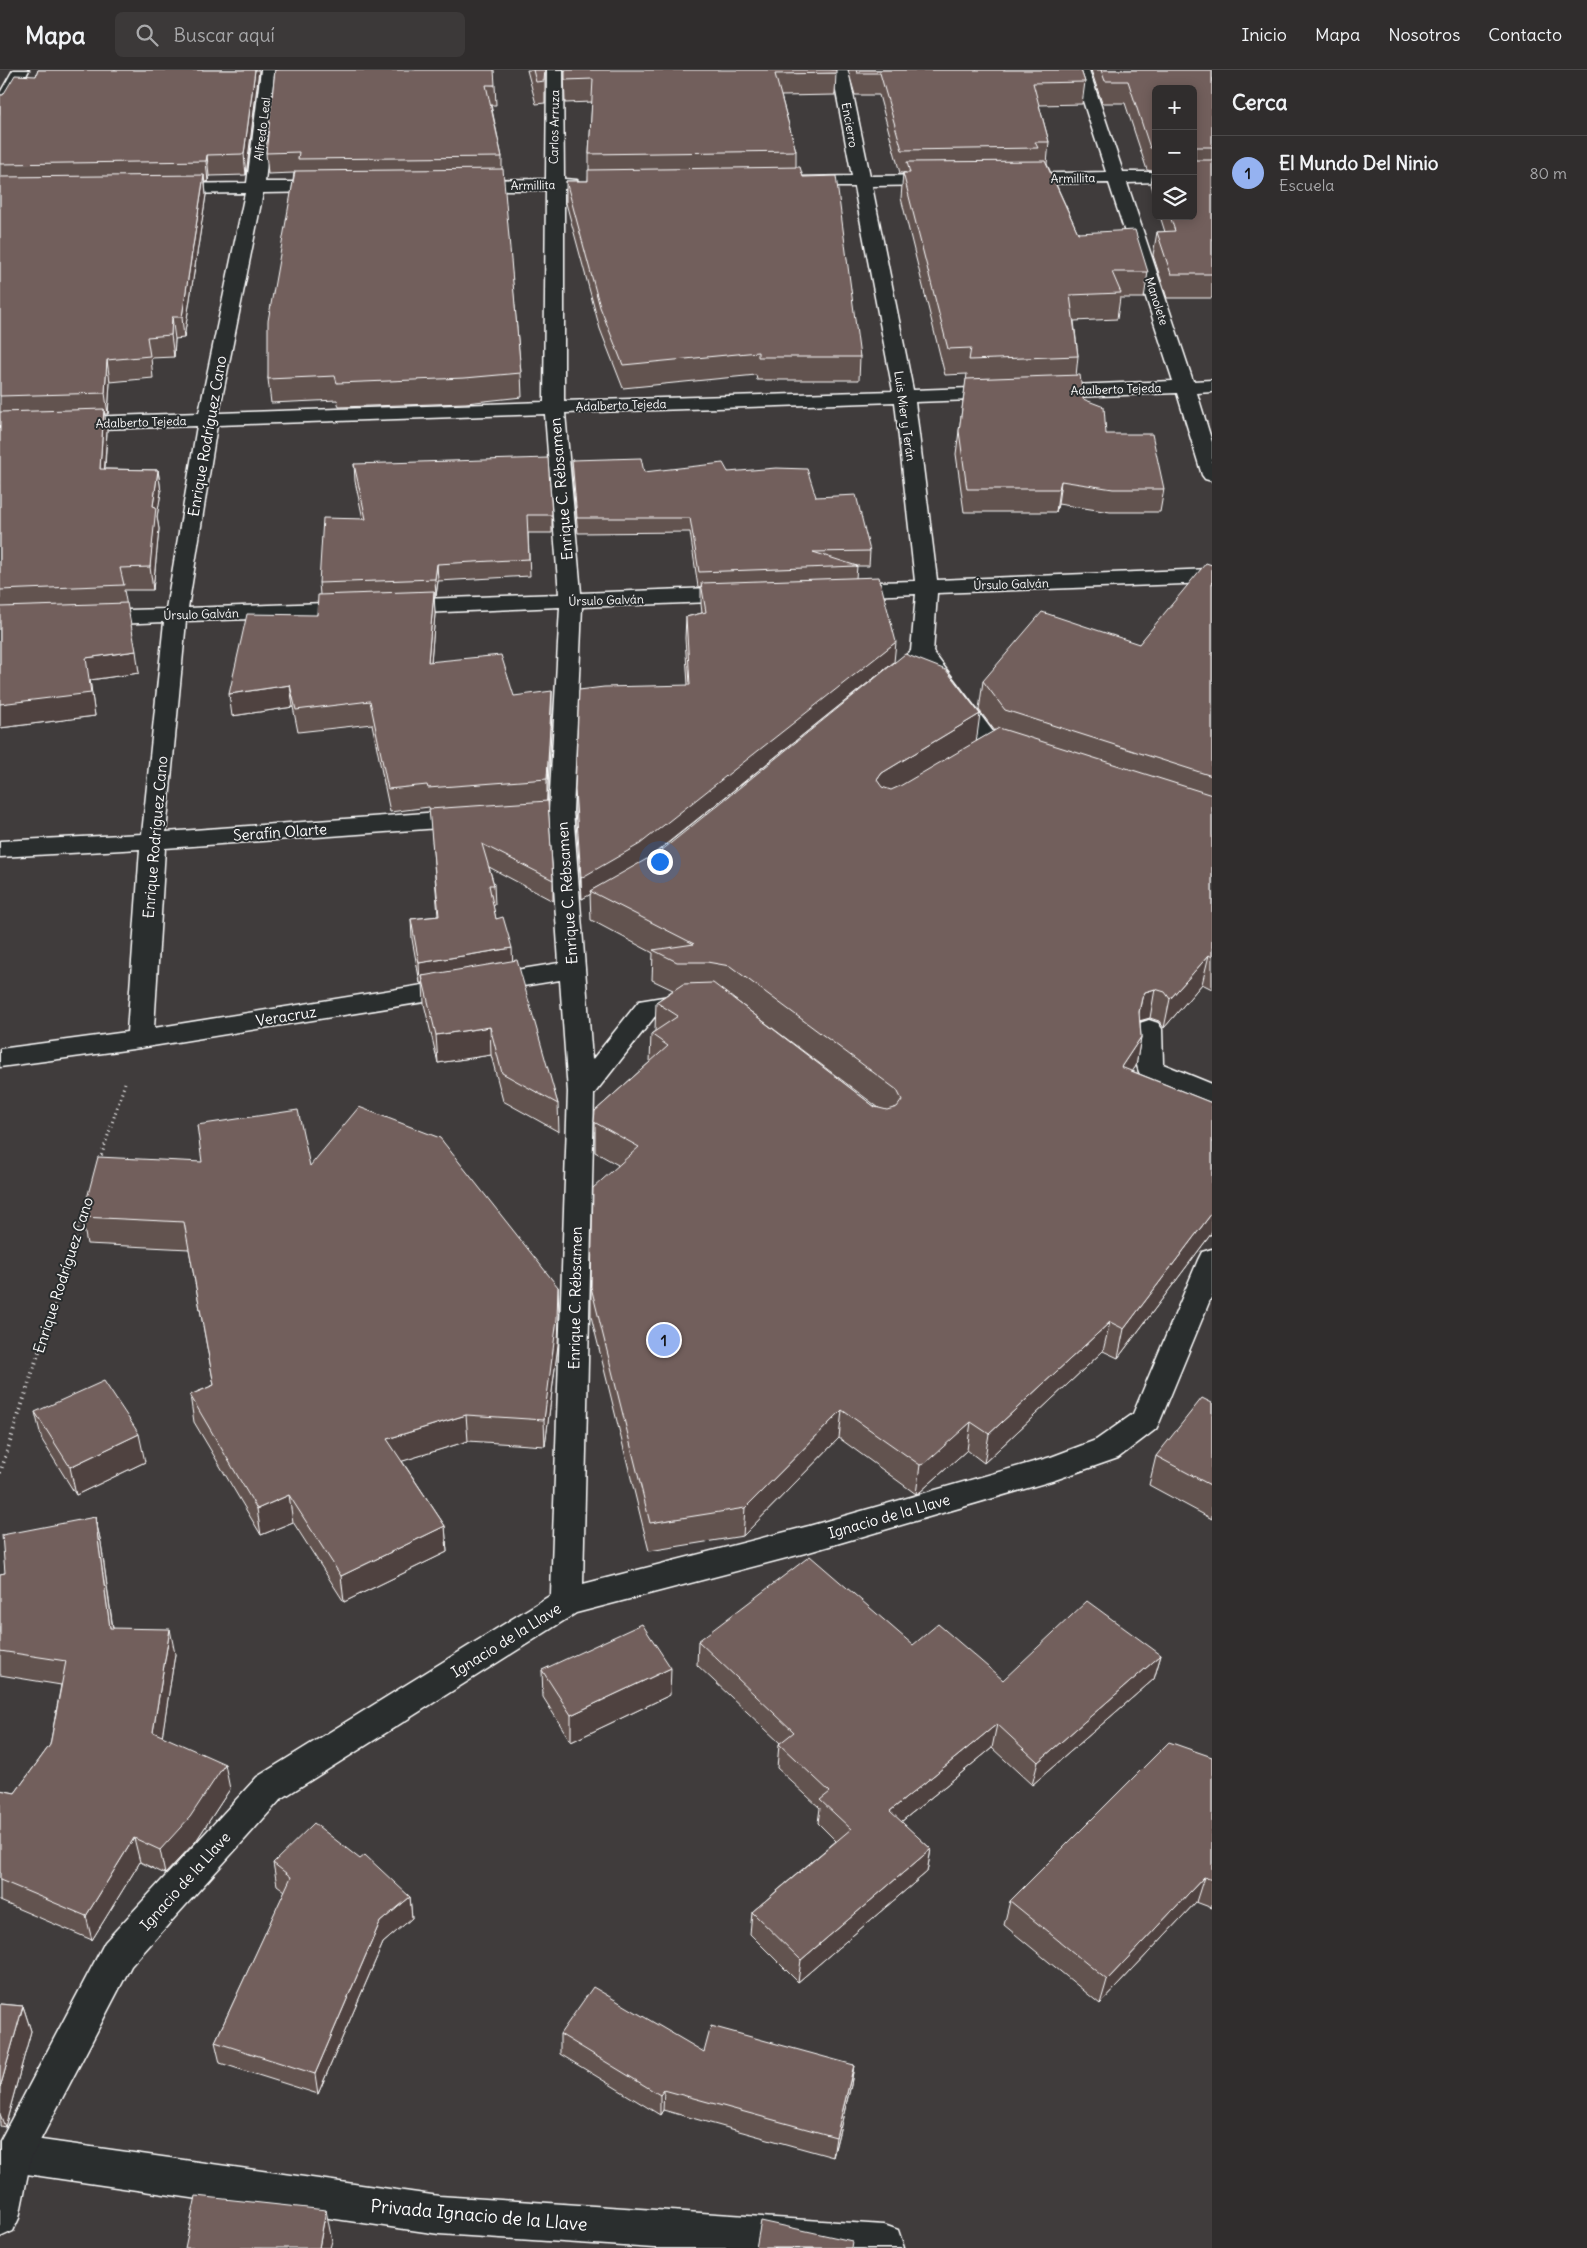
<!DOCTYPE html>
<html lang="es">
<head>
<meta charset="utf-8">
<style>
  :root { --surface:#302d2d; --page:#3c3939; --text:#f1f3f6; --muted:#a8a8aa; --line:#4b4949; --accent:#95b2f1 }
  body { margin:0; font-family:Delius,sans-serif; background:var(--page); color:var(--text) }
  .controls { position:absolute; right:15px; top:15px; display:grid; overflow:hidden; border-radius:8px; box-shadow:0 2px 12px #0003 }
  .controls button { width:45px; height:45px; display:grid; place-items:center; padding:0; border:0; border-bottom:1px solid var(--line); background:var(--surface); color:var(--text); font:25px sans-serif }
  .you { position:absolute; left:659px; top:791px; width:18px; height:18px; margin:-12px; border:4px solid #fff; border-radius:50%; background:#1a73e8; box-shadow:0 0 0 8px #1a73e833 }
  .badge { display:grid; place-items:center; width:32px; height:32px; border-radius:50%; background:var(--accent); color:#111; font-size:16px; font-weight:700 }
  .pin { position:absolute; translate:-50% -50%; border:2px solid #fff; box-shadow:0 1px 5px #0006 }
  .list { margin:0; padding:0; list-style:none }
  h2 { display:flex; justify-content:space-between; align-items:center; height:65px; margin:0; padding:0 20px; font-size:21px }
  h2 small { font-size:16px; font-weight:400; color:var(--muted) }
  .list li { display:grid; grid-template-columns:32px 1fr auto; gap:15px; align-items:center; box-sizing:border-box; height:75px; padding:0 20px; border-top:1px solid var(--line) }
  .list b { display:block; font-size:19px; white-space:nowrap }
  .list p { margin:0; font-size:16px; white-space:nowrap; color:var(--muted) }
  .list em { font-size:16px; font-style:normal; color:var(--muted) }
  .icon { flex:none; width:28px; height:28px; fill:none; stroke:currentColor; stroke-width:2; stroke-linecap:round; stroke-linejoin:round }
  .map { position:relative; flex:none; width:1212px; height:2178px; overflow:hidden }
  header { display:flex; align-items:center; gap:30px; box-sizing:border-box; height:70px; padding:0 25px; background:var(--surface); border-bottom:1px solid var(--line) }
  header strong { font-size:24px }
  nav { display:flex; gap:28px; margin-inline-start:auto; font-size:18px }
  .search { width:350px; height:45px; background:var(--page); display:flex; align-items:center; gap:12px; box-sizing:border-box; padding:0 18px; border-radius:8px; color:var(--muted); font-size:19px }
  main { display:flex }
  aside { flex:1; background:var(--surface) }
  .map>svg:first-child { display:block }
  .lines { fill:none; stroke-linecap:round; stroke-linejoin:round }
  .service-casing { stroke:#fff; stroke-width:3 }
  .minor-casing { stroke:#fff; stroke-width:3 }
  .path-far1 { stroke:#fff; stroke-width:3; stroke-dasharray:1 4; stroke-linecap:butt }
  .path { stroke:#fff; stroke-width:4; stroke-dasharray:1 4.5; stroke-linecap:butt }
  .service { fill:#2a2d2e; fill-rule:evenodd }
  .minor { fill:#2a2d2e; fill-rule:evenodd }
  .wall { fill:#62524f; stroke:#fff; fill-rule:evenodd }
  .shaded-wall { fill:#504240; stroke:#fff }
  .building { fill:#725f5c; stroke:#fff }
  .labels { text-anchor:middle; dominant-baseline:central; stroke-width:4; stroke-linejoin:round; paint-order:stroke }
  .far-street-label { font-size:12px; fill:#fff; stroke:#2a2d2e }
  .street-label { font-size:15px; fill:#fff; stroke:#2a2d2e }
  .near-street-label { font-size:18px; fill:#fff; stroke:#2a2d2e }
</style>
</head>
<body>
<header>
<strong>Mapa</strong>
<div class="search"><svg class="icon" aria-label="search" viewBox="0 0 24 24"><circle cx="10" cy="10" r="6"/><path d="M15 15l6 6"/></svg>Buscar aquí</div>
<nav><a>Inicio</a><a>Mapa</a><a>Nosotros</a><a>Contacto</a></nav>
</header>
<main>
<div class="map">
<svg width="1212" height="2178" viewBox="0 0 1212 2178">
  <rect width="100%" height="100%" fill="#403c3c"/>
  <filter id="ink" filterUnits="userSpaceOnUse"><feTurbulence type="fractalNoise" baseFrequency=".02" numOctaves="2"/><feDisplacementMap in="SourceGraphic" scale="10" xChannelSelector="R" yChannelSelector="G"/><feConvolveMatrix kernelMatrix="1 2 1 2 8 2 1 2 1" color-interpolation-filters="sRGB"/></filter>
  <g filter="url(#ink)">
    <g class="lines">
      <g class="service-casing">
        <path id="service" d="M922 576 930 578 1000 671 1024 679 1028 684 1024 689 1016 691 984 681 911 583 914 578Z
          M1149 950 1158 953 1162 959 1163 994 1212 1014V1034L1141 1006C1134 994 1133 964 1140 953Z
          M13 2066 439 2126 884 2155 898 2160 904 2178H654L439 2164 13 2102 0 2097V2071Z"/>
      </g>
      <g class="minor-casing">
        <path id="minor" d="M13 0H29L9 39 6 43 0 44V23Z
          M261 0H277L265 112H328L334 113 337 117 334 121 328 122 263 123 219 343 544 332 546 120H466L460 119 457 115 460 111 466 110 546 109 547 0H563L564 109 577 110 580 114 577 118 564 119V331L893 321 854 117H799L793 116 790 112 793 108 799 107 852 106 832 0H848L870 106 938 105 944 106 947 110 944 114 938 115 872 116 913 320 1001 317 1008 319 1011 323 1008 327 1001 329 915 332 937 510 1212 499V513L937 523 933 583 895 616 887 618 879 616 876 611 911 581 916 524 844 527 836 525 833 520 836 515 844 513 915 511 895 332 565 343 581 523 738 517 746 519 749 524 746 529 738 531 582 537 573 741 592 990 639 931 693 922 702 925 706 931 702 937 656 945 594 1024 583 1514 809 1456 1051 1387 1096 1370 1133 1344 1198 1190 1202 1182 1212 1179V1225L1160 1351 1156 1359 1118 1388 1055 1410 809 1482 576 1543 281 1729 131 1896 31 2088 19 2148 13 2161 0 2167V2071L105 1872 257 1707 551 1525 568 1022 560 910 140 978 0 997V979L127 962 140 779 0 787V771L142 764 164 552 92 555 84 553 81 548 84 543 92 541 166 539 197 356 0 362V350L199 343 245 123 169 124 163 123 160 119 163 115 169 114 247 113ZM545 344 559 524 397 530 389 532 386 537 389 542 397 544 560 537 549 741 559 893 154 958 165 778 467 756 476 753 479 748 476 743 467 740 166 762 186 551 354 546 362 544 365 539 362 534 354 532 188 538 217 355Z
          M1073 0H1089L1123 102H1156V112L1127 113 1193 311 1212 310V322L1197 323 1212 372V411L1205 409 1202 405 1177 323 1046 328 1039 326 1036 322 1039 318 1046 316 1173 311 1109 113 1016 114 1010 113 1007 109 1010 105 1016 104 1106 102Z"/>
      </g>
      <path class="path-far1" d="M100 1090 125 1013
        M51 1245 83 1144"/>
      <path class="path" d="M0 1403 51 1244"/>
      <use href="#service" class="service"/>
      <use href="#minor" class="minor"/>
    </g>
    <path class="wall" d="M38 0H259L246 105 209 106 208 112H205L206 125 184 268 175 269 174 287 151 288 153 308 110 312 108 344H104L107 361 105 399 158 400 161 422 157 447 159 459 153 520H124L139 603 90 610 95 646 0 658V25H3L36 6Z
      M275 0 495 15 496 35H491L502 87V99L521 303 522 327 466 333 339 337 337 330 271 333 268 309 294 103 268 104 266 83Z
      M527 0H545V33L536 34Z
      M564 0 836 3 835 25 781 26 796 81V97L860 287 859 310H757L756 305 623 318 600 259 566 133V111H588L589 100V84L592 32 565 33Z
      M848 0H1081L1085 12 1082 34 1039 35 1049 72 1047 94 1078 163 1148 202 1144 228H1120L1117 249 1074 251 1078 286 1076 306 1083 329 1106 364 1164 419 1160 442H1110L1058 434 1056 442H964L956 384 959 361 967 304 945 305 901 128 903 103H906H900L879 25H855Z
      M1091 0H1212V228H1167L1153 185 1157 162H1165L1160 146H1193L1156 19V131L1151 114 1153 101 1147 100 1125 33H1102Z
      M572 390 644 402H728L816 427 870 481 869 496H856H857L856 508 894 592 651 787 977 671 995 661 979 640 983 611 1139 574 1212 495V919L1202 914 1164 958 1159 951 1150 948 1140 951 1141 967 1136 996 1132 1001 1212 1033V1165L1211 1164 1118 1288 1103 1281 984 1393 967 1380 920 1422 916 1424 839 1368 743 1466 649 1481 591 1246V1217L618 1095 595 1082V1041L650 992 651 964 655 961 656 932 673 920 652 910 653 883 591 850 590 824 582 829 575 741V720L688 615 685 568 686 547 702 543 701 534V516L698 517 690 462 578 463 572 405ZM735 930 879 1038 875 1037Z
      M354 394 552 445V463H528L530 506 438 511 436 526 434 527 435 544 431 592 514 626 552 644 547 731 553 810V831L489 797 494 815 495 835 493 836 496 849 512 891 558 1034 559 1062 503 1031 491 985 438 993 424 934 423 913H420L412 869 411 849 438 846 430 741 429 737 390 742 372 654 298 662 293 637 232 646 317 545 320 525 319 513 363 449 355 411Z
      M202 1092 310 1096 558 1217 559 1244 558 1275 545 1376 468 1371 402 1391 445 1456 447 1482 344 1532 293 1452 261 1465 194 1352 190 1325 214 1315 189 1179 87 1174 82 1147Z
      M1212 1333V1449L1149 1415 1156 1386Z
      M35 1342 145 1392 76 1425 42 1370Z
      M95 1447 101 1473 113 1558 175 1584 162 1666 230 1719 196 1771 165 1804 140 1792 92 1870 0 1831V1720L15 1723 50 1675 61 1615 0 1605V1504L5 1503Z
      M698 1571 913 1575 1003 1610 1161 1585 1154 1609 1032 1715 992 1678 901 1752 931 1779 927 1802 798 1912 750 1864 752 1842 836 1771 818 1753 820 1738 777 1698 779 1674 780 1673 697 1595Z
      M542 1600 670 1625 571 1672 543 1627Z
      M1212 1687V1838L1196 1832 1100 1934 1004 1855 1010 1831Z
      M360 1789 410 1827 412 1848 383 1873 318 2024 220 1993 215 1972 285 1821 277 1815 273 1793Z
      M0 1934 23 1936 31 1961 5 2057 0 2056Z
      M560 1964 704 1982 854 1995 851 2015 833 2087 663 2040 660 2045 560 1984Z"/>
    <path class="shaded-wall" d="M255 0H259L246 105 244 84Z
      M207 85 209 106 208 112 206 91Z
      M204 105 206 125 184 268 182 247Z
      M172 247 175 269 174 287 171 265Z
      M107 290 110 312 108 344 105 323Z
      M104 339 107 361 103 421 100 399Z
      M158 400 161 422 157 447 159 459 153 520 150 497 153 436Z
      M1061 411 1058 434 1056 442 1059 419Z
      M437 494 438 511 436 526 435 509Z
      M434 521 435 544 429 615 428 592Z
      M896 572 894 592 640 795 590 821 591 824 582 829 581 808Z
      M136 581 139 603 90 610 95 646 0 658V634L86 588Z
      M290 615 293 637 232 646 229 624Z
      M552 621V644L547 732V709Z
      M980 644 976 673 879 732 877 710 882 703Z
      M512 878 513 899 422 906 423 913H420L419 893Z
      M1209 885 1202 914 1164 958 1170 929Z
      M1155 919 1150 948 1139 951 1136 958 1142 928 1145 922Z
      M490 957 491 985 438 993 436 965Z
      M1141 967 1136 996 1116 1026 1121 997Z
      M1212 1143V1161L1211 1164 1118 1288 1124 1259Z
      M558 1217 559 1244 558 1275 545 1376 544 1350Z
      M1110 1252 1103 1281 984 1393 989 1364Z
      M842 1340 839 1368 743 1466 745 1438Z
      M466 1345 468 1371 390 1395 387 1369Z
      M971 1352 967 1380 920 1422 916 1424 920 1395Z
      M139 1364 145 1392 76 1425 70 1397Z
      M289 1425 293 1452 261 1465 257 1439Z
      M95 1447 101 1473 116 1583 110 1558Z
      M445 1456 447 1482 344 1532 341 1506Z
      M170 1559 175 1584 159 1687 153 1662Z
      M1161 1585 1154 1609 1032 1715 1038 1692Z
      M671 1598 670 1625 571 1672V1645Z
      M997 1654 992 1678 886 1764 890 1741Z
      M225 1694 230 1719 196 1771 165 1804 160 1780Z
      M134 1768 140 1792 92 1870 86 1846Z
      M931 1779 927 1802 798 1912 801 1890Z
      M1204 1807 1196 1832 1100 1934 1107 1910Z
      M410 1827 412 1848 383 1873 318 2024 315 2004 380 1852Z
      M23 1936 31 1961 5 2057 0 2044V2018Z
      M854 1995 851 2015 833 2087 836 2067Z
      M664 2020 663 2040 660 2045V2025Z
      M326 2140 332 2171 330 2178H319Z"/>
    <path class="building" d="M38 0H255L244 84 207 85 206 91 0 94V25H3L15 5 36 6Z
      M275 0H494L495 15H486L502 87 298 89 299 82 266 83Z
      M533 0H545L544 11 536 12Z
      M565 0H836V3L775 4 796 81 589 84 593 9 565 10Z
      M856 0H1081L1085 12 1033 13 1049 72H1035L1038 78 902 80 880 3H857Z
      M1101 0H1212V77H1195V90H1212V204H1171L1157 162 1175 161 1170 146H1193V19H1156V78H1150L1128 11H1105Z
      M1045 91 1078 163 1135 160 1148 202H1112L1121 223 1070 225 1078 286 969 290 971 278 948 279 903 103H910L907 92Z
      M800 97 803 107 836 106 860 287H758V282L623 295 600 237 566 111H588V100Z
      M503 99 521 303 465 308 337 313 335 306 268 309V251L295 101Z
      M204 105 182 247H172L171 265 147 267 150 286 107 290 105 323 0 326V107Z
      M1080 305 1083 329 1104 337 1106 364H1152L1164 419H1113L1061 411 1059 419H967L959 361 966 309Z
      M104 339 100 399 158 400 153 436 156 437 150 497 120 498 124 515 0 520V342Z
      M548 388 552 445H527L529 489 437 494 435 509 319 513 323 448 366 449 354 394Z
      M641 388 644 402 723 393 728 402 776 398 807 399 816 427 856 425 870 481 813 482 857 496 699 502 690 448H577L572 390Z
      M1206 493 1212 495V706L1005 640 983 611 1042 542 1139 574Z
      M879 507 896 572 640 774 581 808 575 720 579 620 604 617 690 615 686 547 706 542 701 513Z
      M434 521 428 592 501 585 514 626 552 621 547 709 428 718 427 715 388 719 370 631 296 640 290 615 229 624 247 544 317 545 318 525Z
      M127 533 136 581 86 588 91 623 0 634V537Z
      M905 584 946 600 980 644 882 703 877 710 882 717 891 720 900 716 999 658 1212 725V887L1209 885 1170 929 1165 922 1155 919 1145 922 1142 928 1139 942 1141 967 1121 997 1212 1033V1143L1124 1259 1110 1252 989 1364 971 1352 924 1394 920 1395 842 1340 745 1438 650 1453 591 1217 593 1118 639 1077 594 1052 595 1041 668 976 651 964 678 946 656 932 683 914 713 913 875 1037 887 1040 897 1037 902 1030 897 1020 730 896 707 892H677L653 880 694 874 590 821 661 781Z
      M548 731 553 810 482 774 494 815H489L496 849 503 847 512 878 419 893 411 849 439 846 429 739Z
      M517 890 558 1034 502 1003 490 957 436 965 422 906Z
      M359 1037 440 1068 558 1217 557 1249 544 1350 466 1345 387 1369 445 1456 341 1506 289 1425 257 1439 190 1325 214 1315 184 1152 82 1147 98 1087 202 1092 197 1055 298 1040 310 1096Z
      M104 1311 139 1364 70 1397 35 1342Z
      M1202 1328 1212 1333V1416L1156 1386Z
      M95 1447 110 1558 170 1559 153 1662 225 1694 190 1747 160 1780 134 1768 86 1846 0 1810V1720L15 1723 50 1675 66 1591 0 1581V1504L5 1503 2 1465Z
      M810 1486 913 1575 938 1554 1003 1610 1087 1531 1161 1585 1038 1692 997 1654 890 1741 931 1779 801 1890 752 1842 851 1759 820 1730 830 1722 779 1674 794 1662 698 1571Z
      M642 1554 671 1598 571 1645 542 1600Z
      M1169 1672 1212 1687V1810L1204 1807 1107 1910 1010 1831Z
      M314 1753 360 1789 365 1785 410 1827 380 1852 315 2004 215 1972 291 1807 273 1793Z
      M593 1917 704 1982 711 1956 854 1995 836 2067 664 2020 660 2025 560 1964Z
      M0 1934 23 1936 0 2018Z
      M196 2126 326 2140 319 2178H185Z
      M761 2151 852 2171 851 2178H756Z"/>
  </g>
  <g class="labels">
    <g class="far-street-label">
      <text transform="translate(850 55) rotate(80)">Encierro</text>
      <text transform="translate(554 57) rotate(-89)">Carlos Arruza</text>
      <text transform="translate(262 59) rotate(-83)">Alfredo Leal</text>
      <text transform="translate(1073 108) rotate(-1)">Armillita</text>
      <text transform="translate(533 115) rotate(-1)">Armillita</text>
      <text transform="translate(1157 231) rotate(72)">Manolete</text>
      <text transform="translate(1116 319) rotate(-2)">Adalberto Tejeda</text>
      <text transform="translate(621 335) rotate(-2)">Adalberto Tejeda</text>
      <text transform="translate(905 346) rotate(82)">Luis Mier y Terán</text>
      <text transform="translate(141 352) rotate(-2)">Adalberto Tejeda</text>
      <text transform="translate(1011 514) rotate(-2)">Úrsulo Galván</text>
      <text transform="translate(606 530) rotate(-2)">Úrsulo Galván</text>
      <text transform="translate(201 544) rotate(-2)">Úrsulo Galván</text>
    </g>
    <g class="street-label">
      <text transform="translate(207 366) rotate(-80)">Enrique Rodríguez Cano</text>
      <text transform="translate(561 419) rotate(-95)">Enrique C. Rébsamen</text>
      <text transform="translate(280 762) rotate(-4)">Serafín Olarte</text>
      <text transform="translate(155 767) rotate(-85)">Enrique Rodríguez Cano</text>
      <text transform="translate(567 823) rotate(-94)">Enrique C. Rébsamen</text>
      <text transform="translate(286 946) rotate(-9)">Veracruz</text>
      <text transform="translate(63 1205) rotate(-72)">Enrique Rodríguez Cano</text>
      <text transform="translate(575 1228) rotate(-89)">Enrique C. Rébsamen</text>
      <text transform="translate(889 1446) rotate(-16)">Ignacio de la Llave</text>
      <text transform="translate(506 1570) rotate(-32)">Ignacio de la Llave</text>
      <text transform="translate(185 1811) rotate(-48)">Ignacio de la Llave</text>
    </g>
    <g class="near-street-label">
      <text transform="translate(479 2145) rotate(5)">Privada Ignacio de la Llave</text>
    </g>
  </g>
</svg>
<div class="controls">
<button>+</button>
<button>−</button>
<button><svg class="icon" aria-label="layers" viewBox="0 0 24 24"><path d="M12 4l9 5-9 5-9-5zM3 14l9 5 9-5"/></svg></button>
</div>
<div class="you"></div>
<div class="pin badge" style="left:664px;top:1270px">1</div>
</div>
<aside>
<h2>Cerca<small></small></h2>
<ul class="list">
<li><span class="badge">1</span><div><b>El Mundo Del Ninio</b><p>Escuela</p></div><em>80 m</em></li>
</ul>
</aside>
</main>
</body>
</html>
